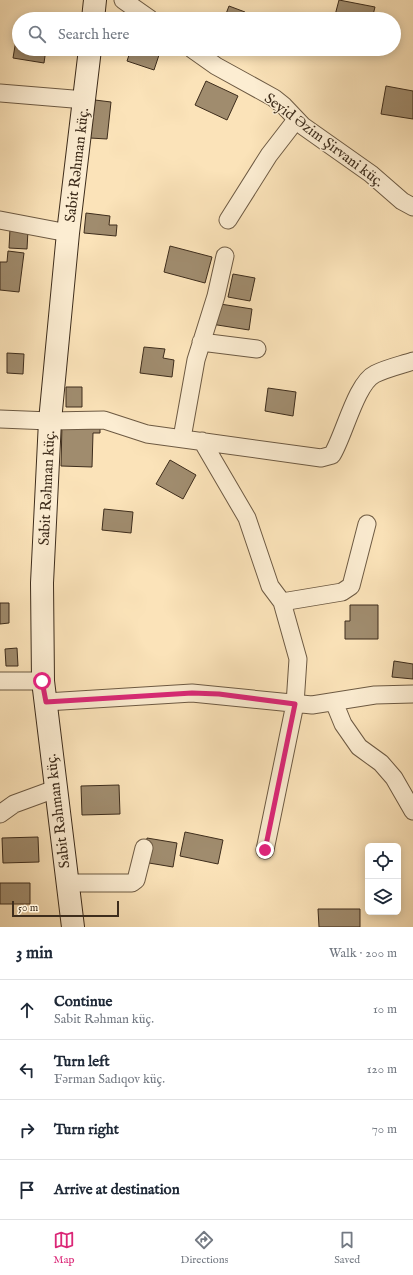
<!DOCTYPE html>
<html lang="en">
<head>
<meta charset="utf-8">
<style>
  :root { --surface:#fff; --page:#f2f2f3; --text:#1f2937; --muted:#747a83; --line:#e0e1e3; --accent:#db2777 }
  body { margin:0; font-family:"IM FELL English",serif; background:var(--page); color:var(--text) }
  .controls { position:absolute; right:12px; bottom:12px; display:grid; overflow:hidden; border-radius:6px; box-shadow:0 2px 10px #0003 }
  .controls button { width:36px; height:36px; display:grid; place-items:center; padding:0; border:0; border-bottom:1px solid var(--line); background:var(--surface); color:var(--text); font:20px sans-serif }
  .scale { position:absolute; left:12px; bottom:10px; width:107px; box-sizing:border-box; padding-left:4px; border:2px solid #3e2d1c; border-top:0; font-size:11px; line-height:14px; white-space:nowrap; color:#3e2d1c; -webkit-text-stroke:3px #fcedd2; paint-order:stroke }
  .stop { position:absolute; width:12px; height:12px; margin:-9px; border:3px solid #db2777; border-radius:50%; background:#fff }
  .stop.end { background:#db2777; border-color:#fff; box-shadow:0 1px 4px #0008 }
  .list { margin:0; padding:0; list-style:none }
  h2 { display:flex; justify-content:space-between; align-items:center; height:52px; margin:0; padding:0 16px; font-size:17px }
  h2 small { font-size:13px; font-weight:400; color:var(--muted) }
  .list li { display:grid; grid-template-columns:26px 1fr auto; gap:12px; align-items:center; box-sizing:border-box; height:60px; padding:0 16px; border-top:1px solid var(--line) }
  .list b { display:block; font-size:15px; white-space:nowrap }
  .list p { margin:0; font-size:13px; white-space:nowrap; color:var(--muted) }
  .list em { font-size:13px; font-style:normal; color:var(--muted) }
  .icon { flex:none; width:22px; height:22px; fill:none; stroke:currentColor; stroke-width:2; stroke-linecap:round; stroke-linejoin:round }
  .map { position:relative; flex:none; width:413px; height:927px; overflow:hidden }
  .search { position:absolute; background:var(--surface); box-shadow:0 2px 10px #0003; left:12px; right:12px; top:12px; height:44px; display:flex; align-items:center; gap:10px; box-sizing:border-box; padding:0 14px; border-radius:22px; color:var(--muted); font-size:15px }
  .sheet { height:292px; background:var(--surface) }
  nav { display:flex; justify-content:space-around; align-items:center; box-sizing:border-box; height:56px; border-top:1px solid var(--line); background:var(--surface); font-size:11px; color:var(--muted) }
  nav a { display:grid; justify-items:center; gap:2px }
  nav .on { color:var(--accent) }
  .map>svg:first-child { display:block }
  .building { fill:#a08c6e; stroke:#3e2d1c }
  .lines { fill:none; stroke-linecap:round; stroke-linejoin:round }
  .minor-casing { stroke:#6d5a43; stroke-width:19 }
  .secondary-casing { stroke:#3e2d1c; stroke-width:24 }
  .minor { stroke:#fcedd2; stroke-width:17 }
  .secondary { stroke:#fcedd2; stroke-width:22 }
  .route { stroke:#db2777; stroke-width:5 }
  .labels { text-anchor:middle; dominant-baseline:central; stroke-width:3; stroke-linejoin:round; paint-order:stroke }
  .street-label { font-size:15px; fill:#3e2d1c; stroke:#fcedd2 }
</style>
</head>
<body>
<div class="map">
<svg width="413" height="927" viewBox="0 0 413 927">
  <rect width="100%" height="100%" fill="#fbe3b9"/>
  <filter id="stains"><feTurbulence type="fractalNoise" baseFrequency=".005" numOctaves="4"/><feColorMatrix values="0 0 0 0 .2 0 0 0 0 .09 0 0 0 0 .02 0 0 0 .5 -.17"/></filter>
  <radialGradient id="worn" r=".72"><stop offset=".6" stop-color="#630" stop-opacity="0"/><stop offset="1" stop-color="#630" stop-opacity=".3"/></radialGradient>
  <path class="building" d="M339 0 375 7 372 19H334Z
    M229 6 245 12 243 19H224Z
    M19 22V49H46L44 63 13 58Z
    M131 49H161L154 70 127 61Z
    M206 81 238 96 227 120 195 105Z
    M386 86 413 91V119L381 114Z
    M95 100 111 102 107 139 90 138Z
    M86 213 110 216 109 225H117L116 236 84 233Z
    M10 229 28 230 27 249 9 248Z
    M170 246 212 257 205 283 164 272Z
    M8 251 24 253 19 292 0 290V262H7Z
    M233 274 255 278 250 301 228 297Z
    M214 303 252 309 249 330 211 324Z
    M144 347 165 349 163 358 174 360 172 377 140 373Z
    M7 353 24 354 23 374 7 373Z
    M66 387H82V407H66Z
    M268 388 296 392 293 416 265 411Z
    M62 424H100V433H93L92 467 61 466Z
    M170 460 196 475 183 499 156 484Z
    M104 509 133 512 131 533 102 530Z
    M0 603H9V623L0 624Z
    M350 605H378V639H345V621H350Z
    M17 648 18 666H6L5 649Z
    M394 661 413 664V679L392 677Z
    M119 785 120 814 82 815 81 786Z
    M185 832 223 840 218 864 180 856Z
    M38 837 39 862 3 863 2 838Z
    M147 838 177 843 173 867 143 862Z
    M0 883H30V904H0Z
    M318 909H360V927H319Z"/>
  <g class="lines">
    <g class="minor-casing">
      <path id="minor" d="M123 0 150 19
        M192 49 216 66 274 98 284 106 303 126 371 174 402 201 413 207
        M0 93 85 100
        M0 220 68 233
        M228 220 269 155 296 120
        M201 342 257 349
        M0 419 50 421 104 420 147 434 321 458 332 455C344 436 356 383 375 374 387 368 401 365 413 361
        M182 438 196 360 216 296 225 256
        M202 441 247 518 270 586 282 602 298 659 295 704 265 850
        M282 602 342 592 351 586 367 524
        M0 681H43
        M46 702 192 693 312 705 375 695 413 694
        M334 702 343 724 359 747 381 763 394 778 413 811
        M0 814 14 804 55 789
        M67 883H132L136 880 144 848"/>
    </g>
    <g class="secondary-casing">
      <path id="secondary" d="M93 19 95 0
        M73 927 43 681 42 583 50 421 68 233 90 49"/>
    </g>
    <use href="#minor" class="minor"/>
    <use href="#secondary" class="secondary"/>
  </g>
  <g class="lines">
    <path class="route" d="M42 681 46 702 192 693 219 694 295 704 265 850"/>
  </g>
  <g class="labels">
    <g class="street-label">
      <text transform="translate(324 140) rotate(37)">Seyid Əzim Şirvani küç.</text>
      <text transform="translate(77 165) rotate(-83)">Sabit Rəhman küç.</text>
      <text transform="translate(47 488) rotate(-87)">Sabit Rəhman küç.</text>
      <text transform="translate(58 811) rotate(-97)">Sabit Rəhman küç.</text>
    </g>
  </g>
  <rect width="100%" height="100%" filter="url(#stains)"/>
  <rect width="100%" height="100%" fill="url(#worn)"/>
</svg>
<div class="controls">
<button><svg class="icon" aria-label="locate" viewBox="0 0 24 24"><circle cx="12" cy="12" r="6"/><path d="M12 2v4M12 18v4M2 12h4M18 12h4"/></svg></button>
<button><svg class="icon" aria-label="layers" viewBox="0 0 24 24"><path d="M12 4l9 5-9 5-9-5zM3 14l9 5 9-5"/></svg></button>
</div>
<div class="scale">50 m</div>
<div class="stop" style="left:42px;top:681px"></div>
<div class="stop end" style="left:265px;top:850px"></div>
<div class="search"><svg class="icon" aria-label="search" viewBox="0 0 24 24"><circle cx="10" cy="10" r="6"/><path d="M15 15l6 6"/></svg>Search here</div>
</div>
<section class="sheet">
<h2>3 min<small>Walk · 200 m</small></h2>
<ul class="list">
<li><svg class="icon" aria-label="ahead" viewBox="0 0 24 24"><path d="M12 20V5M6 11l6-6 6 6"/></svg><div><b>Continue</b><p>Sabit Rəhman küç.</p></div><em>10 m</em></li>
<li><svg class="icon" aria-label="left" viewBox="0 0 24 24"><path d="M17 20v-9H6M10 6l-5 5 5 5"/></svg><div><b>Turn left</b><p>Fərman Sadıqov küç.</p></div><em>120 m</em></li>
<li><svg class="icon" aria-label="right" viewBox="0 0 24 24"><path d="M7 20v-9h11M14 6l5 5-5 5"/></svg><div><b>Turn right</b></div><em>70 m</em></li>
<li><svg class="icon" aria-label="arrive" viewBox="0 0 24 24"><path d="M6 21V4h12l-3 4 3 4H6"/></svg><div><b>Arrive at destination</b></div></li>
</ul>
</section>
<nav>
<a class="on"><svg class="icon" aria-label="map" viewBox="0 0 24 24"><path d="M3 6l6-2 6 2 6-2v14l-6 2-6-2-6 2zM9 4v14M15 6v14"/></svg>Map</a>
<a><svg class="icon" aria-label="directions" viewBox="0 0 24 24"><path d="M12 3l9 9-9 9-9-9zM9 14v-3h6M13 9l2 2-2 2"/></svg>Directions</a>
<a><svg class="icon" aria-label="saved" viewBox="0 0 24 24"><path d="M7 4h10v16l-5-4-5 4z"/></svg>Saved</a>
</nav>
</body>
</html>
